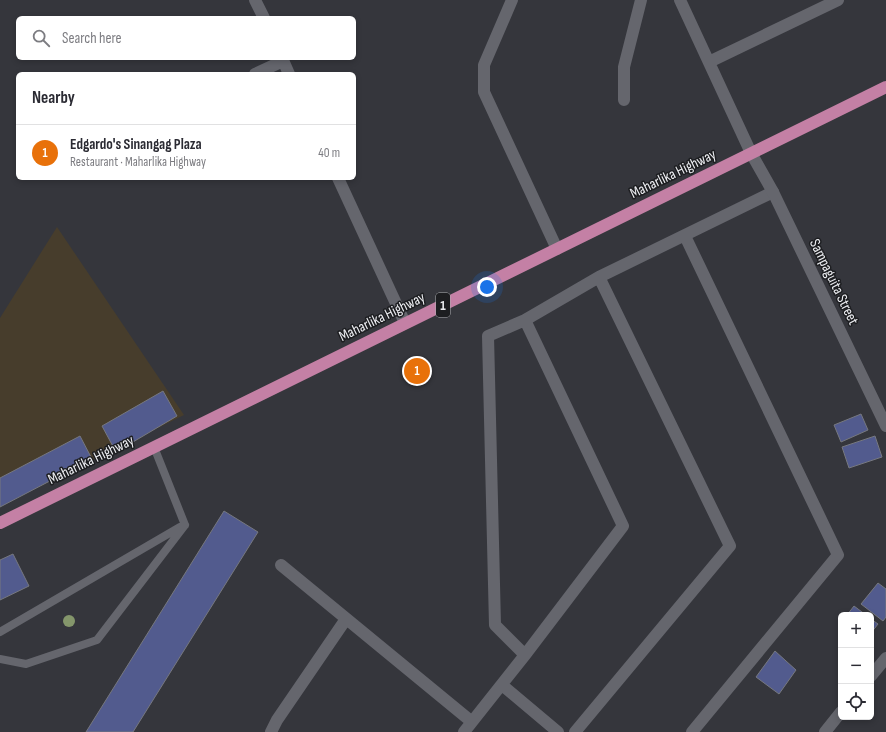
<!DOCTYPE html>
<html lang="en">
<head>
<meta charset="utf-8">
<style>
  :root { --surface:#fff; --page:#f2f2f3; --text:#2b2b33; --muted:#7c7c81; --line:#e1e1e2; --accent:#28776a }
  body { margin:0; font-family:"Sofia Sans Condensed",sans-serif; background:var(--page); color:var(--text) }
  .controls { position:absolute; right:12px; bottom:12px; display:grid; overflow:hidden; border-radius:6px; box-shadow:0 2px 6px #0003 }
  .controls button { width:36px; height:36px; display:grid; place-items:center; padding:0; border:0; border-bottom:1px solid var(--line); background:var(--surface); color:var(--text); font:20px sans-serif }
  .you { position:absolute; left:487px; top:287px; width:14px; height:14px; margin:-10px; border:3px solid #fff; border-radius:50%; background:#1a73e8; box-shadow:0 0 0 6px #1a73e833 }
  .badge { display:grid; place-items:center; width:26px; height:26px; border-radius:50%; background:var(--accent); color:#fff; font-size:13px; font-weight:700 }
  .pin { position:absolute; translate:-50% -50%; border:2px solid #fff; box-shadow:0 1px 4px #0006 }
  .list { margin:0; padding:0; list-style:none }
  h2 { display:flex; justify-content:space-between; align-items:center; height:52px; margin:0; padding:0 16px; font-size:17px }
  h2 small { font-size:13px; font-weight:400; color:var(--muted) }
  .list li { display:grid; grid-template-columns:26px 1fr auto; gap:12px; align-items:center; box-sizing:border-box; height:56px; padding:0 16px; border-top:1px solid var(--line) }
  .list b { display:block; font-size:15px; white-space:nowrap }
  .list p { margin:0; font-size:13px; white-space:nowrap; color:var(--muted) }
  .list em { font-size:13px; font-style:normal; color:var(--muted) }
  .icon { flex:none; width:22px; height:22px; fill:none; stroke:currentColor; stroke-width:2; stroke-linecap:round; stroke-linejoin:round }
  .map { position:relative; flex:none; width:886px; height:732px; overflow:hidden }
  .search { position:absolute; background:var(--surface); box-shadow:0 2px 6px #0003; left:16px; top:16px; width:340px; height:44px; display:flex; align-items:center; gap:10px; box-sizing:border-box; padding:0 14px; border-radius:6px; color:var(--muted); font-size:15px }
  .panel { position:absolute; background:var(--surface); box-shadow:0 2px 6px #0003; left:16px; top:72px; width:340px; height:108px; border-radius:6px }
  .map>svg:first-child { display:block }
  .commercial { fill:#473d2c }
  .building { fill:#525b8e; stroke:#76787f }
  .lines { fill:none; stroke-linecap:round; stroke-linejoin:round }
  .service { stroke:#65666d; stroke-width:8 }
  .minor { stroke:#65666d; stroke-width:12 }
  .tertiary { stroke:#65666d; stroke-width:12 }
  .trunk { stroke:#c480a5; stroke-width:12 }
  .tree { fill:#84966b }
  .labels { text-anchor:middle; dominant-baseline:central; stroke-width:3; stroke-linejoin:round; paint-order:stroke }
  .shield { fill:#1d1e21; stroke:#afb0b3; stroke-width:1 }
  .shield-label { font-size:14px; font-weight:bold; fill:#edeef2 }
  .street-label { font-size:15px; fill:#edeef2; stroke:#1d1e21 }
</style>
</head>
<body>
<div class="map">
<svg width="886" height="732" viewBox="0 0 886 732">
  <rect width="100%" height="100%" fill="#35363c"/>
  <path class="commercial" d="M57 227 184 415 0 506V318Z"/>
  <path class="building" d="M163 391 177 416 116 452 102 426Z
    M861 414 868 430 841 442 834 425Z
    M80 436 92 459 0 507V478Z
    M875 436 882 457 849 468 842 447Z
    M224 511 258 532 133 732H86Z
    M13 554 29 586 0 600V560Z
    M878 583 886 589V617L883 621 861 604Z
    M854 606 866 615H847Z
    M871 619 878 624 871 633Z
    M775 651 796 670 779 694 756 677Z"/>
  <g class="lines">
    <path class="service" d="M154 447 185 525
      M0 632 180 527
      M0 659 26 664 97 640 185 525"/>
    <path class="minor" d="M255 0 264 18
      M512 0 484 65V92L557 249
      M680 0 751 153
      M282 58 289 74
      M709 62 838 0
      M255 74 283 61
      M624 100V67L641 0
      M338 178 405 323
      M685 236 838 555 692 732
      M281 565 472 722
      M525 655 495 625 488 336 525 320
      M502 685 558 732
      M271 732 277 720 346 619
      M464 732 525 655 623 526 525 320 599 277
      M575 732 730 546 599 277 773 192"/>
    <path class="tertiary" d="M751 153 773 192 886 426
      M871 676 886 658
      M825 732 841 712"/>
    <path class="trunk" d="M0 523 886 87"/>
  </g>
  <circle class="tree" cx="69" cy="621" r="6"/>
  <g class="labels">
    <rect class="shield" x="436" y="293" width="14" height="24" rx="3"/>
    <g class="shield-label">
      <text x="443" y="305">1</text>
    </g>
    <g class="street-label">
      <text transform="translate(673 174) rotate(-26)">Maharlika Highway</text>
      <text transform="translate(834 282) rotate(64)">Sampaguita Street</text>
      <text transform="translate(382 317) rotate(-26)">Maharlika Highway</text>
      <text transform="translate(91 460) rotate(-26)">Maharlika Highway</text>
    </g>
  </g>
</svg>
<div class="controls">
<button>+</button>
<button>−</button>
<button><svg class="icon" aria-label="locate" viewBox="0 0 24 24"><circle cx="12" cy="12" r="6"/><path d="M12 2v4M12 18v4M2 12h4M18 12h4"/></svg></button>
</div>
<div class="you"></div>
<div class="pin badge" style="left:417px;top:371px;background:#e8710a">1</div>
<div class="search"><svg class="icon" aria-label="search" viewBox="0 0 24 24"><circle cx="10" cy="10" r="6"/><path d="M15 15l6 6"/></svg>Search here</div>
<section class="panel">
<h2>Nearby<small></small></h2>
<ul class="list">
<li><span class="badge" style="background:#e8710a">1</span><div><b>Edgardo's Sinangag Plaza</b><p>Restaurant · Maharlika Highway</p></div><em>40 m</em></li>
</ul>
</section>
</div>
</body>
</html>
